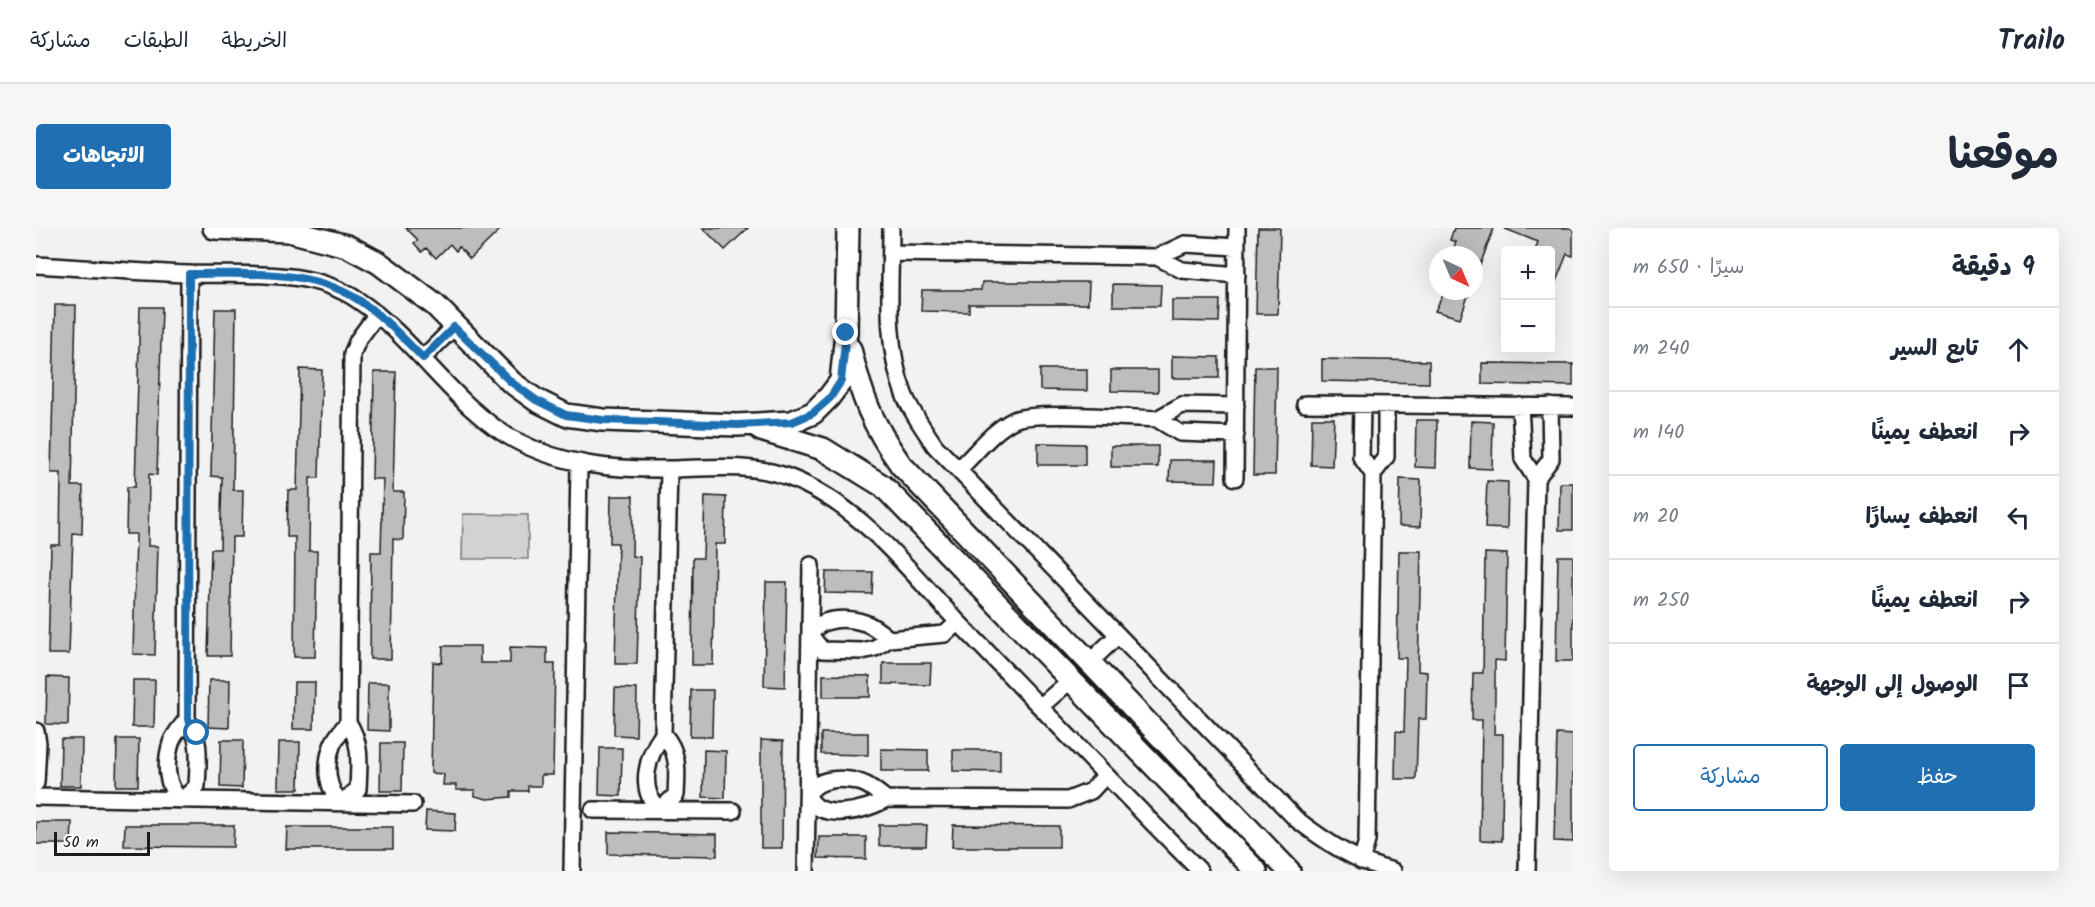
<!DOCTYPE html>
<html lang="ar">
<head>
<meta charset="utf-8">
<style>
  :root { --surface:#fff; --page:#f6f6f7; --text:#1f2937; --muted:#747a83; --line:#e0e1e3; --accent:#1f6fb2 }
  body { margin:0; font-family:Kalam,"Playpen Sans Arabic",sans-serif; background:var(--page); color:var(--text); direction:rtl }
  .controls { position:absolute; right:18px; top:18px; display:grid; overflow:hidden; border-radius:6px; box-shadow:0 6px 24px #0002 }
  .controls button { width:54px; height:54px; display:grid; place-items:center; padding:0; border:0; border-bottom:2px solid var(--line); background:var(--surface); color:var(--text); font:30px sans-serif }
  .compass { position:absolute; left:1393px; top:18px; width:54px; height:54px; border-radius:50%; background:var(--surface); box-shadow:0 6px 24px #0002; rotate:136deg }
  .scale { position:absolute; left:18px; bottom:15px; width:96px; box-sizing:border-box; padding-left:6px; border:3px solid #1c1c1c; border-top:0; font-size:16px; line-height:21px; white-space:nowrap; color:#1c1c1c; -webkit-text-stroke:4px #fff; paint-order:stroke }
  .stop { position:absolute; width:18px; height:18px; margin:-14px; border:4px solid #1f6fb2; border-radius:50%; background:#fff }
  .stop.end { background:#1f6fb2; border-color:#fff; box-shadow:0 2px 6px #0008 }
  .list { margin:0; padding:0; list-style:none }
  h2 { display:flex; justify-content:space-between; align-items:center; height:78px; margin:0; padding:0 24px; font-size:26px }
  h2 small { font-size:20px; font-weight:400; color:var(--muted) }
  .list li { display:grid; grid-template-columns:39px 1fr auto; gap:18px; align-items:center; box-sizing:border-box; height:84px; padding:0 24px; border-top:2px solid var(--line) }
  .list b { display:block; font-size:22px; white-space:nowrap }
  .list em { font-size:20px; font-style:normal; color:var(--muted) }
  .actions { display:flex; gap:12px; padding:18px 24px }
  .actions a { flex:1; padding:14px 0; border:2px solid var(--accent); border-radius:6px; text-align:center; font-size:21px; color:var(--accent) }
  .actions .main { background:var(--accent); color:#fff }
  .icon { flex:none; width:33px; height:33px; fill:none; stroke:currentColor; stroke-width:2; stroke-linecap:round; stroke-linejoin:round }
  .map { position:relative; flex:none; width:1537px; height:643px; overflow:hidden; direction:ltr; border-radius:6px }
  header { display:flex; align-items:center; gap:36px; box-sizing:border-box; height:84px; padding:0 30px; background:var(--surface); border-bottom:2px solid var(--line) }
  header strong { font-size:28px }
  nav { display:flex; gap:33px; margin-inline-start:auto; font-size:21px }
  .intro { display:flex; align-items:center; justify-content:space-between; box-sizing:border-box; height:144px; padding:0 36px }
  h1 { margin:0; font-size:42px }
  .button { padding:15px 27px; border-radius:6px; background:var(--accent); color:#fff; font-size:21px; font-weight:700 }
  main { display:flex; gap:36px; padding:0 36px }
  aside { flex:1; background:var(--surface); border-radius:6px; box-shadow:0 6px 24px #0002 }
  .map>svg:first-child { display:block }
  .green { fill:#d2d2d2; stroke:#777; stroke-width:1.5 }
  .building { fill:#bdbdbd; stroke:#1c1c1c; stroke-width:1.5 }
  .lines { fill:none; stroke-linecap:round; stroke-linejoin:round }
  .minor-casing { stroke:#1c1c1c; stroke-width:20 }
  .secondary-casing { stroke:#1c1c1c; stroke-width:26 }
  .minor { stroke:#fff; stroke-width:15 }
  .secondary { stroke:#fff; stroke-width:21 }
  .route { stroke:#1f6fb2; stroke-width:8 }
</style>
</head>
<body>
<header>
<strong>Trailo</strong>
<nav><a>الخريطة</a><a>الطبقات</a><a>مشاركة</a></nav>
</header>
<div class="intro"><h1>موقعنا</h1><a class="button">الاتجاهات</a></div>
<main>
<aside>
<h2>9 دقيقة<small>سيرًا · 650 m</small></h2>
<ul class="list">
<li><svg class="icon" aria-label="ahead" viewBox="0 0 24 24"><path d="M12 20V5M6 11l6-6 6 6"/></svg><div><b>تابع السير</b></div><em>240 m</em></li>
<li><svg class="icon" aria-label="right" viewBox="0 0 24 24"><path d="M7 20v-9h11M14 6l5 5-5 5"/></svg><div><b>انعطف يمينًا</b></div><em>140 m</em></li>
<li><svg class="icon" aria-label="left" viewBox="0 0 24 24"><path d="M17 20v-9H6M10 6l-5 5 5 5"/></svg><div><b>انعطف يسارًا</b></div><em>20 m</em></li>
<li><svg class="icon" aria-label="right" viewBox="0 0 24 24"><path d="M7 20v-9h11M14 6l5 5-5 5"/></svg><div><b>انعطف يمينًا</b></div><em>250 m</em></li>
<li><svg class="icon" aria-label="arrive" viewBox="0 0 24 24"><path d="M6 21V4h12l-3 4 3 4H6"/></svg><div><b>الوصول إلى الوجهة</b></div></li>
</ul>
<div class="actions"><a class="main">حفظ</a><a>مشاركة</a></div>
</aside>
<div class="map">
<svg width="1537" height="643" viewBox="0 0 1537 643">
  <rect width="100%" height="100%" fill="#f2f2f2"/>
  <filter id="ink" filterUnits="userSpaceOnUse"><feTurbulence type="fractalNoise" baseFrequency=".0167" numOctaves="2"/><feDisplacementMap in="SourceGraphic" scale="12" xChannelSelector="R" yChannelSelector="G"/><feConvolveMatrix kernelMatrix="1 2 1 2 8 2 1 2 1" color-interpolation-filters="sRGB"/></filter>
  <g filter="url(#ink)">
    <path class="green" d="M427 286 492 287V331H426Z"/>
    <path class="building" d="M370 0H466L434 31 423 19 420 23 414 16 400 30 390 20 386 24 378 15 382 12Z
      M667 0H712L689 22Z
      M1222 0H1244L1242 86H1220Z
      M1418 0H1458L1439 50 1438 27H1415L1420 14 1414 12Z
      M1467 0H1537V28L1531 26 1515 66V22H1499L1502 14Z
      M946 54H1053L1052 76H933V84L885 83 886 62H945Z
      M1077 56 1125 57 1124 78H1077Z
      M1409 63H1434L1424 90 1399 83Z
      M1136 72H1184L1183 94 1136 93Z
      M19 77H40L36 258H47L46 306 37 305 33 426H12L15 317H24L25 245H15Z
      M104 79H126L121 247 113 246 112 318H122L119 427 97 426 100 306H90L91 259H99Z
      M179 81H200L197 262H207L206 309H196L194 428H172L175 321H184L186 249 175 248Z
      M1136 128 1183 129V150H1136Z
      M1286 131 1393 133V155L1286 153Z
      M1446 135 1537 136V158L1446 156Z
      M1219 139H1241L1239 247H1217Z
      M264 141 286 142 283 250H274L273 323H281L279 429H258L259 309H251L252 262H261Z
      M1004 141H1051V163L1004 162Z
      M1075 142H1122V164L1075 163Z
      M338 144H360L357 264H368L367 312 357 311 355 431H334L335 324H345L347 251H336Z
      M1276 190H1298L1296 238 1275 237Z
      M1380 192H1401L1400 240 1379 239Z
      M1435 193 1457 194 1456 241 1434 240Z
      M1002 215 1049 216V237H1002Z
      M1075 218H1122V239H1075Z
      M1134 232H1181L1180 254 1133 253Z
      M1364 251 1385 252 1384 299 1363 298Z
      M1451 253 1472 254 1471 301 1449 300Z
      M1524 255H1537V302H1523Z
      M575 268H597L596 328 604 329 601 436H579L582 315H574Z
      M669 268 690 269 689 316H679L677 437H656L657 330H667Z
      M1363 323H1385L1382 443 1391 444 1390 491H1382L1380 551H1359L1360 503 1368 504 1370 430H1361Z
      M1449 325 1471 326 1469 433 1459 432V469L1458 506H1467L1466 613 1444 612 1446 492H1436L1437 445H1447Z
      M1522 328H1537V433H1520Z
      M790 344H837L836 366 789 365Z
      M730 354H751L749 459 728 458Z
      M407 418H444V435H474V419L511 420V436H519L517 547H505V558H492V563H475V569L451 571 439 568V562H420V557H407L408 546 395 545 397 434 406 435Z
      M847 435H895L894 457 847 456Z
      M787 447 834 448V469H787Z
      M11 449 33 450 32 497 10 496Z
      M97 452H119L118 499H96Z
      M173 452H194L193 500 172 499Z
      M258 454H279L278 501H257Z
      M332 455H353V503L331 502Z
      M579 460 601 461 600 508 578 507Z
      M655 462H677L676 509H654Z
      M785 505H832V527L785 526Z
      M1521 506 1537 507V614L1518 613Z
      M25 511H46L45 558H24Z
      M81 511H103L102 558H80Z
      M185 512H207L206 560 184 559Z
      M725 512 747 513 746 620H725Z
      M243 514H264L263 561H242Z
      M345 515H367L366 563H344Z
      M564 520H586L585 568 563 567Z
      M845 521 892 522V543H845Z
      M668 522 690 523 689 570 667 569Z
      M917 522H964V544L917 543Z
      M390 583 420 585 419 603 389 602Z
      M0 594H36L35 616H0Z
      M89 597H198L197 619 88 618Z
      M843 597H891L890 618H843Z
      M917 597 1023 598V619H916Z
      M251 599H357V621H250Z
      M572 604 681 606V628L572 626Z
      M783 609H830V631L782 630Z"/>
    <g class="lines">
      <g class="minor-casing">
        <path id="minor" d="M855 0C855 55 848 114 868 166 875 184 888 201 899 218L1260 591C1290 614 1320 634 1357 643
          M855 25 1121 29
          M0 37C51 40 102 44 153 46 210 48 274 39 323 73 380 111 420 181 479 212 527 238 581 242 635 241 675 240 713 235 752 249 826 277 872 343 925 397 1005 479 1083 562 1164 643
          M1201 47 1146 42 1121 29 1149 16 1201 19
          M387 130 418 99
          M1269 176 1537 179
          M1326 177 1325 229 1337 246 1350 229V177
          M1484 178 1487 231 1500 251 1515 231 1514 178
          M1200 207 1144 205 1121 191 1146 177 1200 178
          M923 241C940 225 957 202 978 192 996 183 1094 190 1121 191
          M1199 250 1201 0
          M853 411C846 405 838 398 829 395 810 389 783 389 774 407L786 422 826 423 839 420 853 411 909 406 922 394
          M1052 436 1082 407
          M1005 478 1036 451
          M151 491C146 498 138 506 135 515 129 534 129 560 146 572L161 558C162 532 166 512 151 491L153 46
          M312 494C307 501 299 509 296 518 289 537 290 562 306 575L322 561C323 536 326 516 312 494L316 126 322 112 341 86
          M0 503 2 515 0 555
          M627 506C644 525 641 543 640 567L624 582C601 562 611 528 627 506L633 241
          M0 569 377 576
          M850 571C843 566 835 558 826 555 808 549 780 549 772 567 781 595 831 583 850 571L1032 572 1055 563 1069 548
          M557 582 697 583
          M1325 633 1331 613 1337 246
          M536 643 543 237
          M770 643 775 337
          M1491 643 1500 251"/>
      </g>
      <g class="secondary-casing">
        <path id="secondary" d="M178 0 253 3 311 18 343 35 399 77 475 154 500 172 530 187 567 192 701 197 756 194 777 185 793 169 805 153 810 105 812 0
          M814 121C826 170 836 196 865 237L1253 643
          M725 202 787 221 847 258 1220 643"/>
      </g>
      <use href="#minor" class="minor"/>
      <use href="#secondary" class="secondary"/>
    </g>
  </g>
  <g class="lines" filter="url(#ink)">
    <path class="route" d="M161 505 152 491 153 46C209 46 272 40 321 71 346 87 366 109 387 130L418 99 475 154 500 172 530 187 567 192 701 197 756 194 777 185 794 170 805 153 810 105"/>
  </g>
</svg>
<div class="controls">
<button>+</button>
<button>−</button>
</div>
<svg class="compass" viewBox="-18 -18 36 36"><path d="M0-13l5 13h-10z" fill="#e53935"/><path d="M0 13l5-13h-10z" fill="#747a83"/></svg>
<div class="scale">50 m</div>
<div class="stop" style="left:161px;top:505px"></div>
<div class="stop end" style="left:810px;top:105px"></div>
</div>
</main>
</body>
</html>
